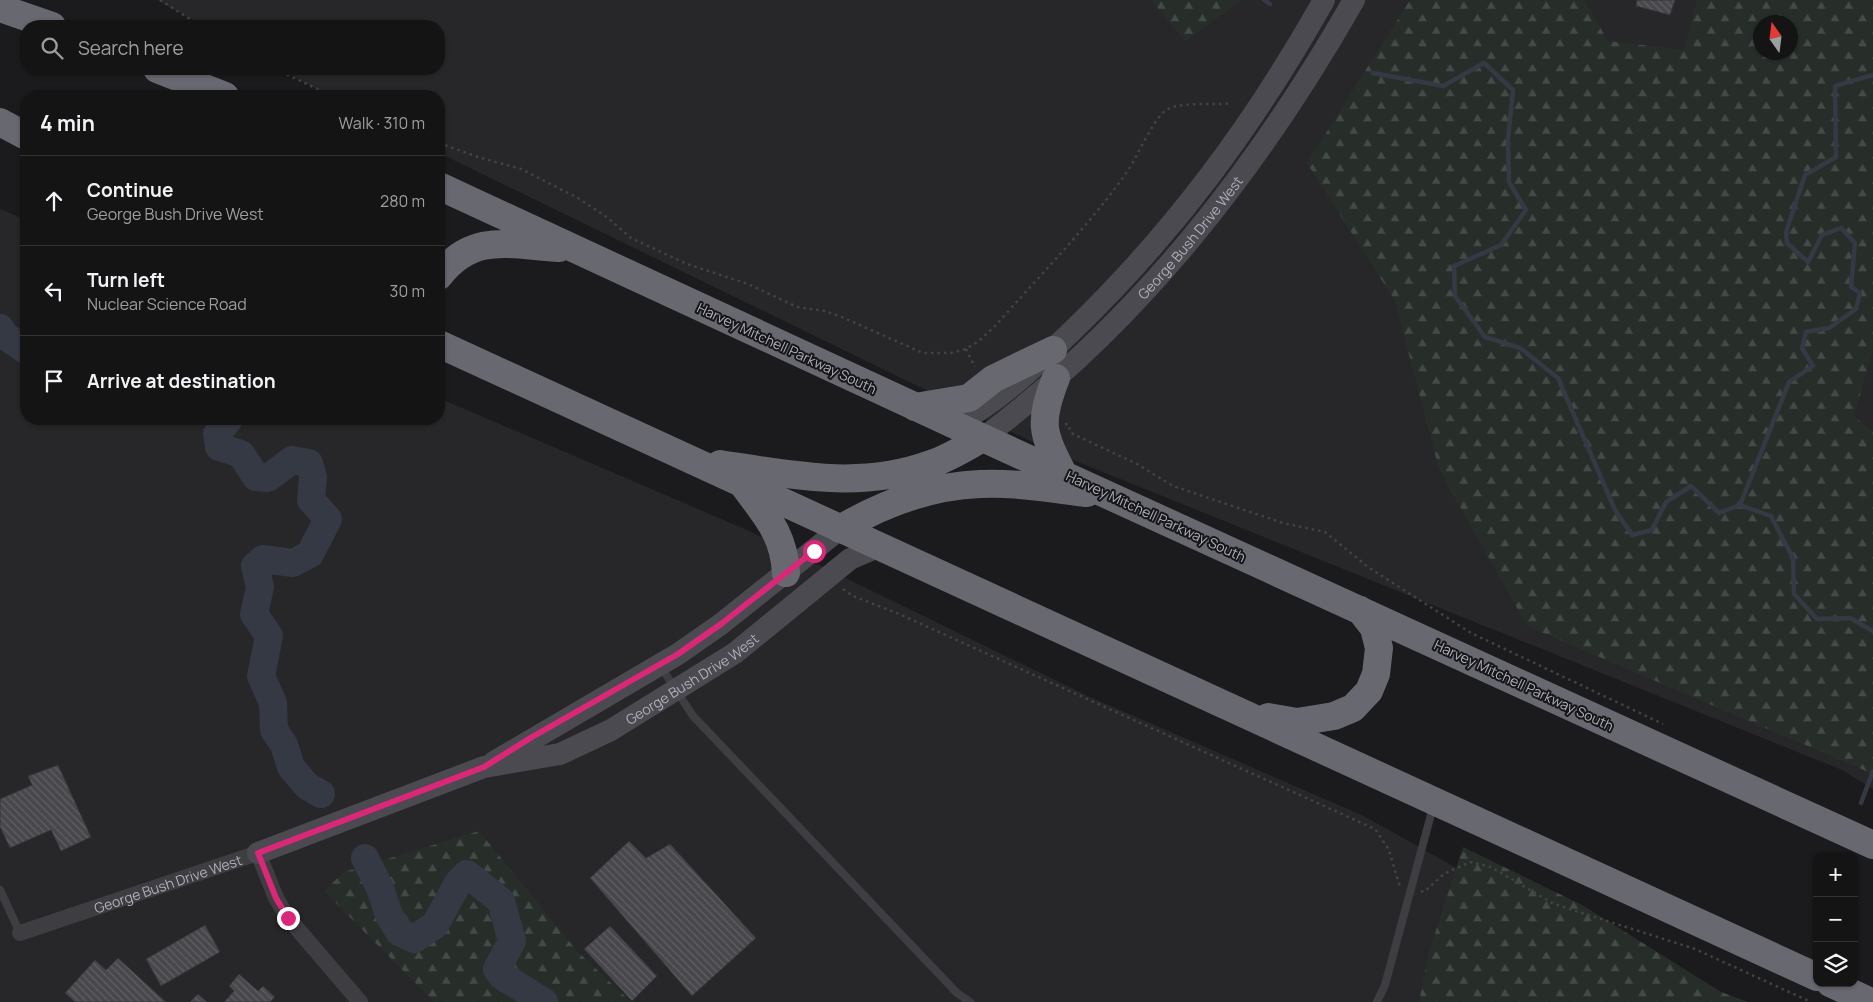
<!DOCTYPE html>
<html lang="en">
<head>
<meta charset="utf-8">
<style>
  :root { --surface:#141415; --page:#1d1d1e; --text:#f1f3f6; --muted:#9d9ea0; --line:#333334 }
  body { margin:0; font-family:Manrope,sans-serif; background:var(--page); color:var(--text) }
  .controls { position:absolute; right:15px; bottom:15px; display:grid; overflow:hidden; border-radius:10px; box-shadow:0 1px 4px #0004 }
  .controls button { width:45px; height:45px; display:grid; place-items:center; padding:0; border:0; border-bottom:1px solid var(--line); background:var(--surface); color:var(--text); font:25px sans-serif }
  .compass { position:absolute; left:1753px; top:15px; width:45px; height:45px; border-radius:50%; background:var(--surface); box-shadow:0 1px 4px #0004; rotate:346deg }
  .stop { position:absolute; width:15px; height:15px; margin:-11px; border:4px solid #db2777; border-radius:50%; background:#fff }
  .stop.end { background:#db2777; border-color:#fff; box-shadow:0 1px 5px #0008 }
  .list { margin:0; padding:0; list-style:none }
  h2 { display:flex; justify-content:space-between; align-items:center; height:65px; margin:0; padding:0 20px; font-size:21px }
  h2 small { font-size:16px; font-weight:400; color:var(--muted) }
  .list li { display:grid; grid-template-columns:32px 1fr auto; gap:15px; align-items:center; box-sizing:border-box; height:90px; padding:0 20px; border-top:1px solid var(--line) }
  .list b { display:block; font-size:19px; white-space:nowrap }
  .list p { margin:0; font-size:16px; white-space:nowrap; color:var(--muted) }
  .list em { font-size:16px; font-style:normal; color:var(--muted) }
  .icon { flex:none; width:28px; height:28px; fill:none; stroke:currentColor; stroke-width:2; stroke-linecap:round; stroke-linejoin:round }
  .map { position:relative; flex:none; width:1873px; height:1002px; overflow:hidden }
  .search { position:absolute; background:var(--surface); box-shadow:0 1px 4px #0004; left:20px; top:20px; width:425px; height:55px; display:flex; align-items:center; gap:12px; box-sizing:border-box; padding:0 18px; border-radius:20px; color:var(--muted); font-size:19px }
  .panel { position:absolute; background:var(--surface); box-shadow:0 1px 4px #0004; left:20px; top:90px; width:425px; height:335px; border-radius:20px }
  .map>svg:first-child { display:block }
  .built { fill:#272629; fill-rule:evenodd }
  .forest { fill:url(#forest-firs); fill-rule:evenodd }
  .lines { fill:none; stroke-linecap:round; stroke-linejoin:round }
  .stream { stroke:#353943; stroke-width:4.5 }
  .river { stroke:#353943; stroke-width:28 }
  .building { fill:url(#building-back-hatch); stroke:#353438 }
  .path { stroke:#424247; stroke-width:2.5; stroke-dasharray:2.5 4; stroke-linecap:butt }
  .lane { stroke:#3e3e42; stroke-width:8 }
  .street { stroke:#3e3e42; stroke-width:16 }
  .secondary { stroke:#4a4a50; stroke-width:22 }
  .highway { stroke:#686871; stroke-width:28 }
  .route { stroke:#db2777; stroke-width:6 }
  .labels { text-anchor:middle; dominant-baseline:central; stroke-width:4; stroke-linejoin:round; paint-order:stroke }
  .street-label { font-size:14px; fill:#aeafba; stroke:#161517 }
</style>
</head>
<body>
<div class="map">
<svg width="1873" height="1002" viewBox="0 0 1873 1002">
  <defs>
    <pattern id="forest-firs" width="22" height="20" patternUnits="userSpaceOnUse" patternTransform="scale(1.25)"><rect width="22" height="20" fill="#272e2a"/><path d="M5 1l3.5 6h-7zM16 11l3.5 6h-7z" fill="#444a47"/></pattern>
    <pattern id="building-back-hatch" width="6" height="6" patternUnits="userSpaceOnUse" patternTransform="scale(1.25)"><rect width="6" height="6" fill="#48474c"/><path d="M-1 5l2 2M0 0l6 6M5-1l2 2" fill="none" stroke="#605f64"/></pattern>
  </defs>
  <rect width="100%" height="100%" fill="#1b1a1c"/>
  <path class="built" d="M157 0H1873V789L1842 770 1053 452 439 153V96H329L280 69H439V26H204ZM1760 22H1790V52H1760Z
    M0 209 26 220V419H439V398L747 530 1088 696 1364 816 1665 985 1700 1002H0Z"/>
  <path class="forest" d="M1151 0H1242L1185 41Z
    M1410 0H1584L1608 41 1684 50 1697 0H1873V349L1854 416 1873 432V774L1527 626 1439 469 1395 301 1307 163ZM1790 22V52H1760V22Z
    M479 831 577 951 631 1002H434L324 891 344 872Z
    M1463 847 1582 905 1721 992 1748 1002H1419L1429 952Z"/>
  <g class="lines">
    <path class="stream" d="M1264 0 1270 4
      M1373 73 1443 86 1484 63 1513 90 1508 139 1509 182 1526 210 1501 245 1454 266 1455 296 1485 337 1520 348 1558 378 1615 510 1632 535 1652 530 1666 502 1691 486 1719 513 1740 505
      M1873 75 1835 86 1836 157 1805 175 1786 232 1787 243 1808 262 1822 235 1841 228 1855 243 1851 287 1860 293 1856 309 1829 328 1806 332 1802 348 1813 366 1789 382 1740 505 1771 516 1793 558 1794 594 1817 619 1850 618 1873 631
      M1861 803 1873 771"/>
    <path class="river" d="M0 328 5 336 26 350
      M229 419 217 434 219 447 241 454 256 477 268 478 292 460 309 463 313 477 311 500 328 519 310 554 293 563 263 559 255 566 260 587 254 614 269 636 261 676 273 703 274 730 284 745 291 767 307 786 321 794
      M365 858 380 888 389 915 399 932 414 939 435 925 458 883 467 874 501 901 512 941 497 969 502 976 544 1002"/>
  </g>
  <path class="building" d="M1637 0H1675L1670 15 1636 6Z
    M58 765 91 837 61 851 51 830 10 848 0 827V799L32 785 28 776Z
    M629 841 646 858 670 844 756 938 692 996 590 878Z
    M205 925 220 952 161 986 146 959Z
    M610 926 657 976 632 1001 584 949Z
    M118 958 166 1002H75L65 993 95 960 106 970Z
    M239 974 258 991 263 986 275 997 270 1002H224L234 991 229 986Z
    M198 994 207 1002H190Z"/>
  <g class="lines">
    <path class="path" d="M160 0 201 26
      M275 69 332 96
      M439 143 478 157 521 169 578 198 608 218 631 238 687 264 748 284 797 307 825 311 844 318 923 353H951L966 349 979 341 996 325C1041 274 1090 225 1129 169 1138 155 1155 115 1168 109 1186 101 1212 106 1232 103
      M966 349 975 367
      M1065 424H1068L1071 433 1137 464 1173 486 1283 523 1325 532 1368 567 1471 633 1663 724
      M843 589 853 596 899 614 1375 829 1389 850 1399 884 1402 885
      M1421 891 1424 892 1444 874 1470 862 1491 867 1554 904 1695 949 1811 1002"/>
    <path class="lane" d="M661 667 693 716 957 993 970 1002
      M0 890 20 933
      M1377 1002 1385 985 1433 807"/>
    <path class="street" id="s1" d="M20 933 258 853 276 898 288 918 360 1002"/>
    <g class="secondary">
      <path d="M954 425C998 403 1034 367 1070 333 1174 233 1253 126 1324 0"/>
      <path id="s2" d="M983 438C1140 320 1257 170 1354 0"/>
      <path d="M494 762 678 654 721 624 840 529"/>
      <path id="s3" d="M258 853 484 767 560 754 611 730 735 653 850 559 878 547"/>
    </g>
    <path class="highway" d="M0 8 52 26
      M157 69 225 96
      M0 122 26 136
      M439 186 983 438 1873 845
      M439 276C473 232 510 245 559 248
      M439 344 1817 977
      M1056 378C1039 421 1041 433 1063 473
      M915 407 969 398 993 379 1053 350
      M720 464C792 475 860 490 931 464 949 458 966 447 983 438
      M744 486C766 516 784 534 786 573
      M840 529C882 504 930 486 980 484 1015 482 1052 489 1087 493
      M1268 717 1297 722 1334 716 1353 708 1369 691 1376 674 1379 648 1374 628 1360 610
      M1830 983 1871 1002"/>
  </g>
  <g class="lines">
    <path class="route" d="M288 918 276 898 258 853 484 767 532 737 678 654 721 624 814 551"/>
  </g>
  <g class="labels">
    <g class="street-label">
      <text stroke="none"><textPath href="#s2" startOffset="289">George Bush Drive West</textPath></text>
      <text transform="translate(787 348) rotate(25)">Harvey Mitchell Parkway South</text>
      <text transform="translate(1156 516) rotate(25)">Harvey Mitchell Parkway South</text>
      <text stroke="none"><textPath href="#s3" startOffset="471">George Bush Drive West</textPath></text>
      <text transform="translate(1524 685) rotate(25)">Harvey Mitchell Parkway South</text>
      <text stroke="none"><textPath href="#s1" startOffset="156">George Bush Drive West</textPath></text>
    </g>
  </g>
</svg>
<div class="controls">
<button>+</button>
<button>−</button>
<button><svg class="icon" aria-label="layers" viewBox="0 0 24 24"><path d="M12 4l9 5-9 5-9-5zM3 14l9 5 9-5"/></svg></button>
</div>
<svg class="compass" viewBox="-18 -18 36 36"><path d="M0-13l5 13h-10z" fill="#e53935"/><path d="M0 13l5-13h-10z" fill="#9d9ea0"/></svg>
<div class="stop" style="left:814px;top:551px"></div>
<div class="stop end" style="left:288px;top:918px"></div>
<div class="search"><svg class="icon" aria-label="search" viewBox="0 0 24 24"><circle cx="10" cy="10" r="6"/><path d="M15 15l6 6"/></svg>Search here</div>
<section class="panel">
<h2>4 min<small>Walk · 310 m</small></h2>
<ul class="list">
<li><svg class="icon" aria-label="ahead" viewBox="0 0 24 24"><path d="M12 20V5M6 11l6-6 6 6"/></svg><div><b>Continue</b><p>George Bush Drive West</p></div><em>280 m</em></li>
<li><svg class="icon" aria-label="left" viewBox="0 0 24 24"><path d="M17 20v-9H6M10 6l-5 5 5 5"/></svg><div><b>Turn left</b><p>Nuclear Science Road</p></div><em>30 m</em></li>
<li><svg class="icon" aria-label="arrive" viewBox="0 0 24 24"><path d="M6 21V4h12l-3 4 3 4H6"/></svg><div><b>Arrive at destination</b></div></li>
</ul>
</section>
</div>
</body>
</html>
